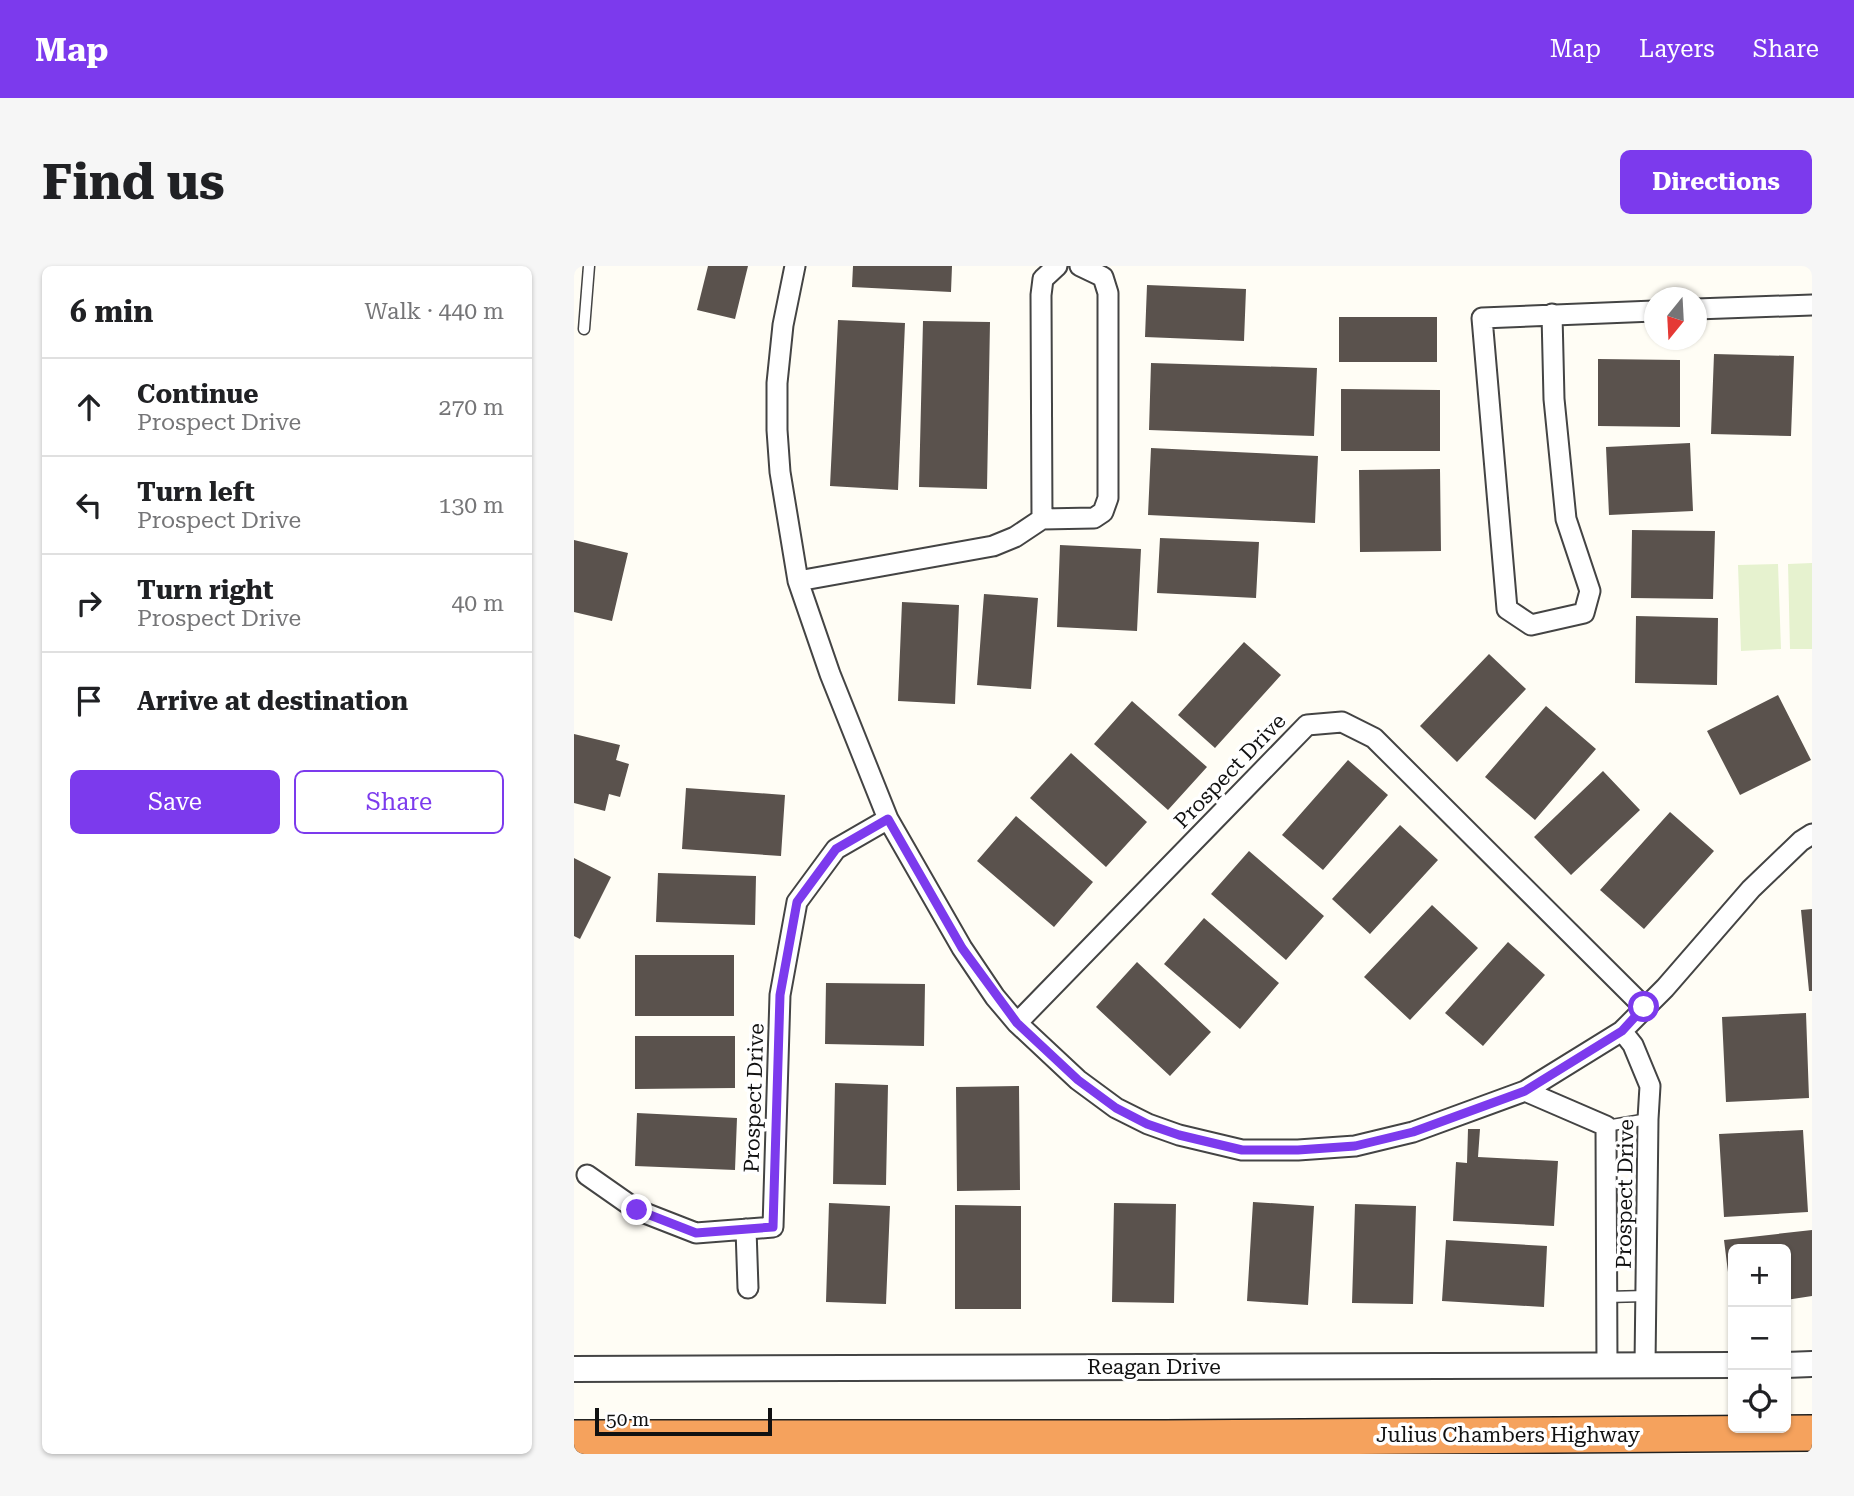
<!DOCTYPE html>
<html lang="en">
<head>
<meta charset="utf-8">
<style>
  :root { --surface:#fff; --page:#f6f6f6; --text:#202124; --muted:#757577; --line:#e0e0e0; --accent:#7c3aed }
  body { margin:0; font-family:"Roboto Serif",serif; background:var(--page); color:var(--text) }
  .controls { position:absolute; right:21px; bottom:21px; display:grid; overflow:hidden; border-radius:10px; box-shadow:0 2px 5px #0004 }
  .controls button { width:63px; height:63px; display:grid; place-items:center; padding:0; border:0; border-bottom:2px solid var(--line); background:var(--surface); color:var(--text); font:35px sans-serif }
  .compass { position:absolute; left:1070px; top:21px; width:63px; height:63px; border-radius:50%; background:var(--surface); box-shadow:0 2px 5px #0004; rotate:198deg }
  .scale { position:absolute; left:21px; bottom:18px; width:177px; box-sizing:border-box; padding-left:7px; border:4px solid #111; border-top:0; font-size:19px; line-height:24px; white-space:nowrap; color:#111; -webkit-text-stroke:5px #fff; paint-order:stroke }
  .stop { position:absolute; width:21px; height:21px; margin:-16px; border:5px solid #7c3aed; border-radius:50%; background:#fff }
  .stop.end { background:#7c3aed; border-color:#fff; box-shadow:0 2px 7px #0008 }
  .list { margin:0; padding:0; list-style:none }
  h2 { display:flex; justify-content:space-between; align-items:center; height:91px; margin:0; padding:0 28px; font-size:30px }
  h2 small { font-size:23px; font-weight:400; color:var(--muted) }
  .list li { display:grid; grid-template-columns:46px 1fr auto; gap:21px; align-items:center; box-sizing:border-box; height:98px; padding:0 28px; border-top:2px solid var(--line) }
  .list b { display:block; font-size:26px; white-space:nowrap }
  .list p { margin:0; font-size:23px; white-space:nowrap; color:var(--muted) }
  .list em { font-size:23px; font-style:normal; color:var(--muted) }
  .actions { display:flex; gap:14px; padding:21px 28px }
  .actions a { flex:1; padding:16px 0; border:2px solid var(--accent); border-radius:10px; text-align:center; font-size:24px; color:var(--accent) }
  .actions .main { background:var(--accent); color:#fff }
  .icon { flex:none; width:38px; height:38px; fill:none; stroke:currentColor; stroke-width:2; stroke-linecap:round; stroke-linejoin:round }
  .map { position:relative; flex:none; width:1238px; height:1188px; overflow:hidden; border-radius:10px }
  header { display:flex; align-items:center; gap:42px; box-sizing:border-box; height:98px; padding:0 35px; background:var(--accent); color:#fff }
  header strong { font-size:33px }
  nav { display:flex; gap:38px; margin-inline-start:auto; font-size:24px }
  .intro { display:flex; align-items:center; justify-content:space-between; box-sizing:border-box; height:168px; padding:0 42px }
  h1 { margin:0; font-size:49px }
  .button { padding:18px 32px; border-radius:10px; background:var(--accent); color:#fff; font-size:24px; font-weight:700 }
  main { display:flex; gap:42px; padding:0 42px }
  aside { flex:1; background:var(--surface); border-radius:10px; box-shadow:0 2px 5px #0004 }
  .map>svg:first-child { display:block }
  .pitch { fill:#e6f2cf }
  .building { fill:#5a524d }
  .lines { fill:none; stroke-linecap:round; stroke-linejoin:round }
  .service-casing { stroke:#444; stroke-width:13 }
  .minor-casing { stroke:#444; stroke-width:23 }
  .tertiary-casing { stroke:#444; stroke-width:28 }
  .motorway-casing { stroke:#222; stroke-width:38 }
  .service { stroke:#fff; stroke-width:10 }
  .minor { stroke:#fff; stroke-width:19 }
  .tertiary { stroke:#fff; stroke-width:24 }
  .motorway { stroke:#f5a25d; stroke-width:35 }
  .route { stroke:#7c3aed; stroke-width:9 }
  .labels { text-anchor:middle; dominant-baseline:central; stroke-width:7; stroke-linejoin:round; paint-order:stroke }
  .street-label { font-size:21px; fill:#111; stroke:#fff }
</style>
</head>
<body>
<header>
<strong>Map</strong>
<nav><a>Map</a><a>Layers</a><a>Share</a></nav>
</header>
<div class="intro"><h1>Find us</h1><a class="button">Directions</a></div>
<main>
<aside>
<h2>6 min<small>Walk · 440 m</small></h2>
<ul class="list">
<li><svg class="icon" aria-label="ahead" viewBox="0 0 24 24"><path d="M12 20V5M6 11l6-6 6 6"/></svg><div><b>Continue</b><p>Prospect Drive</p></div><em>270 m</em></li>
<li><svg class="icon" aria-label="left" viewBox="0 0 24 24"><path d="M17 20v-9H6M10 6l-5 5 5 5"/></svg><div><b>Turn left</b><p>Prospect Drive</p></div><em>130 m</em></li>
<li><svg class="icon" aria-label="right" viewBox="0 0 24 24"><path d="M7 20v-9h11M14 6l5 5-5 5"/></svg><div><b>Turn right</b><p>Prospect Drive</p></div><em>40 m</em></li>
<li><svg class="icon" aria-label="arrive" viewBox="0 0 24 24"><path d="M6 21V4h12l-3 4 3 4H6"/></svg><div><b>Arrive at destination</b></div></li>
</ul>
<div class="actions"><a class="main">Save</a><a>Share</a></div>
</aside>
<div class="map">
<svg width="1238" height="1188" viewBox="0 0 1238 1188">
  <rect width="100%" height="100%" fill="#fffdf5"/>
  <path class="pitch" d="M1238 297V383H1216L1214 298Z
    M1204 298 1207 383 1167 385 1164 299Z"/>
  <path class="building" d="M134 0H174L161 53 123 44Z
    M279 0H378L377 26 278 21Z
    M573 19 672 23 670 75 571 71Z
    M765 51H863V96H765Z
    M264 54 331 57 324 224 256 220Z
    M349 55 416 56 413 223 345 221Z
    M1140 88 1220 90 1217 170 1137 168Z
    M1024 93 1106 94V161L1024 160Z
    M577 97 743 102 740 170 575 164Z
    M767 123 866 124V185H767Z
    M1116 177 1119 245 1035 249 1032 181Z
    M577 182 744 190 741 257 574 249Z
    M866 203 867 285 786 286 785 204Z
    M1058 264 1141 265 1139 333 1057 332Z
    M586 272 685 276 682 332 583 327Z
    M0 274 54 287 38 355 0 346Z
    M486 279 567 283 563 365 483 361Z
    M410 328 464 332 457 423 403 419Z
    M328 336 385 339 381 438 324 435Z
    M1062 350 1144 352 1143 419 1061 417Z
    M670 376 707 409 641 482 604 449Z
    M915 388 952 423 883 496 846 460Z
    M1204 429 1237 494 1166 529 1133 465Z
    M558 435 633 501 594 544 520 478Z
    M972 440 1022 483 961 554 911 511Z
    M0 468 46 479 42 494 55 498 46 531 35 528 31 545 0 537Z
    M497 487 573 556 532 601 456 532Z
    M774 494 814 529 749 604 708 569Z
    M1029 505 1066 544 997 609 960 571Z
    M112 522 211 529 207 590 108 583Z
    M1096 546 1140 585 1070 663 1026 624Z
    M442 550 519 616 480 661 403 595Z
    M826 559 864 594 796 668 758 633Z
    M675 585 750 650 712 694 637 628Z
    M0 592 37 611 6 673 0 670Z
    M84 607 182 610 181 659 82 656Z
    M858 639 904 682 836 754 790 711Z
    M1238 643V725H1235L1227 644Z
    M630 652 705 717 666 763 590 698Z
    M934 676 971 709 909 780 871 747Z
    M61 689H160V750H61Z
    M563 696 637 766 596 810 522 741Z
    M252 717 351 718 350 780 251 778Z
    M1232 747 1235 832 1152 836 1148 751Z
    M61 770H161V822L61 823Z
    M261 817 314 819 312 919 259 918Z
    M445 820 446 924 383 925 382 821Z
    M63 847 163 852 161 904 61 900Z
    M894 863H906L904 891 984 895 980 960 879 955 882 896 893 897Z
    M1229 864 1234 946 1150 951 1145 868Z
    M679 936 740 940 734 1039 673 1035Z
    M255 937 316 940 312 1038 252 1036Z
    M540 937 602 938 600 1037 538 1036Z
    M781 938 842 940 839 1038 778 1037Z
    M381 939 447 940V1043H381Z
    M1238 964V1030L1212 1034V983H1159L1158 1038 1150 974Z
    M872 974 973 980 970 1041 868 1035Z"/>
  <g class="lines">
    <g class="service-casing">
      <path id="service" d="M10 63 15 0
        M1032 860 1074 853
        M1032 1031 1072 1030"/>
    </g>
    <g class="minor-casing">
      <path id="minor" d="M221 0 209 59 203 117V164L206 206 224 315 256 408 314 553 388 682 421 731 443 757 504 814 542 842 574 858 605 869 668 884H724L781 880 839 866 951 825 1048 765 1091 722 1177 623 1227 575 1238 568
        M1122 43 1238 39
        M978 48 980 133 992 253 1016 325 1010 347 957 359 933 343 908 52 1080 45
        M468 253 467 29 469 13 483 0
        M224 315 419 280 441 271 468 253 520 252 529 246 534 232V27L529 11 506 0
        M443 757 733 459 768 456 800 472 1070 741
        M1048 765 1059 779 1076 820 1074 853 1071 1099
        M951 825 1032 860 1033 1100
        M13 909 63 944 122 967 199 961 206 729 223 636 262 583 314 553
        M172 963 174 1022"/>
    </g>
    <g class="tertiary-casing">
      <path id="tertiary" d="M1212 1099 1238 1098
        M0 1103 1159 1099"/>
    </g>
    <g class="motorway-casing">
      <path id="motorway" d="M0 1172H591L1238 1167"/>
    </g>
    <use href="#service" class="service"/>
    <use href="#minor" class="minor"/>
    <use href="#tertiary" class="tertiary"/>
    <use href="#motorway" class="motorway"/>
  </g>
  <g class="lines">
    <path class="route" d="M63 944 122 967 199 961 206 729 223 636 262 583 314 553 388 682 443 757 504 814 542 842 573 858 605 869 668 884H724L781 880 839 866 951 825 1048 765 1070 741"/>
  </g>
  <g class="labels">
    <g class="street-label">
      <text transform="translate(656 505) rotate(-46)">Prospect Drive</text>
      <text transform="translate(180 832) rotate(-88)">Prospect Drive</text>
      <text transform="translate(1051 928) rotate(-89)">Prospect Drive</text>
      <text x="580" y="1101">Reagan Drive</text>
      <text x="934" y="1169">Julius Chambers Highway</text>
    </g>
  </g>
</svg>
<div class="controls">
<button>+</button>
<button>−</button>
<button><svg class="icon" aria-label="locate" viewBox="0 0 24 24"><circle cx="12" cy="12" r="6"/><path d="M12 2v4M12 18v4M2 12h4M18 12h4"/></svg></button>
</div>
<svg class="compass" viewBox="-18 -18 36 36"><path d="M0-13l5 13h-10z" fill="#e53935"/><path d="M0 13l5-13h-10z" fill="#757577"/></svg>
<div class="scale">50 m</div>
<div class="stop" style="left:1070px;top:741px"></div>
<div class="stop end" style="left:63px;top:944px"></div>
</div>
</main>
</body>
</html>
